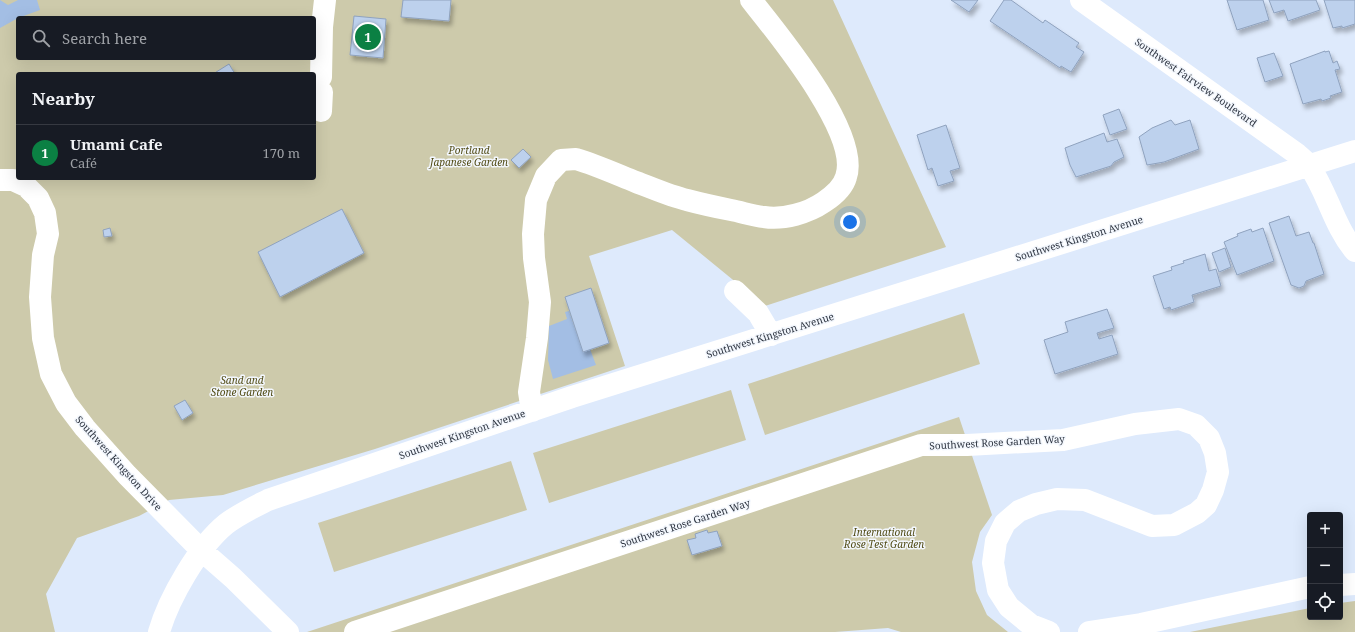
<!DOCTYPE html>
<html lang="en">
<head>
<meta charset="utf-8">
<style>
  :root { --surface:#171b24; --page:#20242c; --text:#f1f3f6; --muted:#9ea1a6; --line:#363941; --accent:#0b8043 }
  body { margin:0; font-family:"Noto Serif",serif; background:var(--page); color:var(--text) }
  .controls { position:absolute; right:12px; bottom:12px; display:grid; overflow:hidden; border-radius:4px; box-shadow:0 4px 16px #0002 }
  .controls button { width:36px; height:36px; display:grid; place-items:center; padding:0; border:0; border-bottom:1px solid var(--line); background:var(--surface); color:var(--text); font:20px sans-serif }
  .you { position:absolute; left:850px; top:222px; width:14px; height:14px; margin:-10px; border:3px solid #fff; border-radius:50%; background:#1a73e8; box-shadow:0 0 0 6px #1a73e833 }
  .badge { display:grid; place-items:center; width:26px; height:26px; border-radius:50%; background:var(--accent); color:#fff; font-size:13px; font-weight:700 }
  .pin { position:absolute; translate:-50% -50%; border:2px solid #fff; box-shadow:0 1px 4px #0006 }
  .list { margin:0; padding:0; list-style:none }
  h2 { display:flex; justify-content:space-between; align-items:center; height:52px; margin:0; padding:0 16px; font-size:17px }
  h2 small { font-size:13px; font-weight:400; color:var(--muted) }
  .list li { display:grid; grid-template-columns:26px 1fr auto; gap:12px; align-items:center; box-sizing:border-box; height:56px; padding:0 16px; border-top:1px solid var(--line) }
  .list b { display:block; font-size:15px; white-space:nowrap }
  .list p { margin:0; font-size:13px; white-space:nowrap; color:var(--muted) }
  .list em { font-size:13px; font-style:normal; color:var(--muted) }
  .icon { flex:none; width:22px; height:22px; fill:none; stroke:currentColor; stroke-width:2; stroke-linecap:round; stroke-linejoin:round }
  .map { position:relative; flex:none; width:1355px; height:632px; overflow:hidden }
  .search { position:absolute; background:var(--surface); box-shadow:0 4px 16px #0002; left:16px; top:16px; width:300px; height:44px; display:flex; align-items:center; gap:10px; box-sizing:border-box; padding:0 14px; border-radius:4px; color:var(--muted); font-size:15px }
  .panel { position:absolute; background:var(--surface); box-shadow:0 4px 16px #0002; left:16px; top:72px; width:300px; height:108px; border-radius:4px }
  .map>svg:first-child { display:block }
  .green { fill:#cdcaab; fill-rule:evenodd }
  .water { fill:#a3bee4 }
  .building { fill:#bdd1ed; stroke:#8fa2be; filter:url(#shadow) }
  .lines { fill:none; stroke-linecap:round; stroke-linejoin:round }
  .minor { stroke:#fff; stroke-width:22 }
  .labels { text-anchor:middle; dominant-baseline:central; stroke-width:3; stroke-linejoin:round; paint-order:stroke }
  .street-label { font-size:10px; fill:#2d3440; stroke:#f3f7fd }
  .park-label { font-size:10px; font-style:italic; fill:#524c16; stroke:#f3f7fd }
</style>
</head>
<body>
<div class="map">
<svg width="1355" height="632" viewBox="0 0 1355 632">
  <defs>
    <filter id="shadow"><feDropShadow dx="2.5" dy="4.5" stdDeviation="2" flood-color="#0004"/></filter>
  </defs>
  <rect width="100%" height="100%" fill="#deeafc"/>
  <path class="green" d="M0 0H833L946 247 765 306 672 230 589 256 625 366 375 449 223 495 169 500 139 516 77 538 46 594 55 632H0ZM18 18H314V58H18ZM18 74H314V178H18Z
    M964 313 980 364 765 435 748 384Z
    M731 390 746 440 549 503 533 453Z
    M959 417 992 515 980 532 972 562 976 591 987 615 1008 632H901L888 628 835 632H307Z
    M511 461 527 510 334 572 318 523Z
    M1355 601V632H1190L1310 608V617H1340V603Z"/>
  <path class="water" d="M0 0 8 5 18 0H37L40 10 18 18 0 28Z
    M569 311 583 351 590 349 596 365 553 379 548 360 549 326 567 319 565 312Z"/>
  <path class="building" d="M403 0H451L449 21 401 17Z
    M951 0H978L969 12Z
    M1004 0H1011L1043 23 1045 20 1079 43 1076 47 1084 52 1071 72 1061 66 1060 68 990 21Z
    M1227 0H1263L1269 20 1237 30Z
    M1269 0H1316L1320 10 1288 21 1284 10 1274 13Z
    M1324 0H1355V24L1342 28V26L1333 28Z
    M354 16 386 19 383 58 350 55Z
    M1325 51V52L1329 51 1333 63 1337 61 1340 69 1335 70 1342 92 1330 96 1331 98 1322 101 1321 99 1303 104 1290 64Z
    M1274 53 1283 76 1265 82 1257 58Z
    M229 64 235 74H213Z
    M1119 109 1127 129 1110 135 1103 115Z
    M1171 120 1175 125 1190 120 1199 149 1164 162 1147 165 1139 137 1152 128Z
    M946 125 960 168 950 171 954 181 938 186 932 168 928 170 917 135Z
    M1104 133 1107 142 1117 139 1124 157 1114 162 1111 166 1076 177 1070 165 1065 148Z
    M523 149 531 157 519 168 511 160Z
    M342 209 364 253 280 297 258 252Z
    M1289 216 1296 236 1309 232 1313 243H1314L1324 274 1306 281 1304 286 1299 288 1291 285 1269 223Z
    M110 228 112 236 104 237 103 230Z
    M1263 228 1274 261 1237 275 1224 242 1238 236 1237 234 1251 229 1252 232Z
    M1225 248 1231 267 1219 272 1212 253Z
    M1205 254 1209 271 1216 269 1221 286 1192 295 1194 302 1171 310 1170 307 1164 309 1153 276 1172 270 1171 267 1184 263 1183 261Z
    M591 288 609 343 583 352 565 297Z
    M1107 309 1114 328 1097 333 1099 339 1112 335 1118 354 1055 374 1044 340 1068 332 1065 322Z
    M185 400 193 413 182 420 174 406Z
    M707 530 708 533 717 531 722 546 692 555 687 540 696 538 695 534Z"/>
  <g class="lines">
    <path class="minor" d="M1081 0 1297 154C1301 158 1307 162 1310 167 1328 194 1334 226 1355 251
      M321 77 322 27 325 0
      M321 111 322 92
      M0 180H13L26 186 38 198 45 213 48 234 43 255 40 297 43 338 51 374 66 403 85 428 127 475 201 550 233 578 288 632
      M735 291 758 313 771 335
      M532 411 529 392 537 338 540 302 534 258 533 234 536 200 546 176 561 160 576 159C596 165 616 174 636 182 652 188 670 196 687 200 702 204 716 207 731 210 742 212 753 216 764 217 784 220 808 213 824 202 833 196 843 188 846 177 861 134 778 34 751 0
      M1340 585 1355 584
      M159 632C169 598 198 547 226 524 239 514 254 507 268 500L572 397 1355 151
      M355 632 921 445H967L1063 440 1135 424 1179 419 1196 425 1209 438 1215 453 1218 472 1213 490 1206 505 1197 513 1174 525 1152 526 1085 500 1057 499 1036 504 1019 511 1005 523 996 541 993 563 998 590 1009 607 1031 625 1049 632
      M1089 632 1141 624 1310 587"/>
  </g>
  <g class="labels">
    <g class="street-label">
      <text transform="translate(1196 82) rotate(35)">Southwest Fairview Boulevard</text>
      <text transform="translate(1079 238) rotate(-17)">Southwest Kingston Avenue</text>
      <text transform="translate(770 335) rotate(-17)">Southwest Kingston Avenue</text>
      <text transform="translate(462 434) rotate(-19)">Southwest Kingston Avenue</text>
      <text transform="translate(997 442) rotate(-3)">Southwest Rose Garden Way</text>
      <text transform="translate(119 463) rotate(48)">Southwest Kingston Drive</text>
      <text transform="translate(685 523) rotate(-18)">Southwest Rose Garden Way</text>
    </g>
    <g class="park-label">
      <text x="469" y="150">Portland<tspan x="469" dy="12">Japanese Garden</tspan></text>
      <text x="242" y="380">Sand and<tspan x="242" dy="12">Stone Garden</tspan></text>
      <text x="884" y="532">International<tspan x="884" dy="12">Rose Test Garden</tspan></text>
    </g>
  </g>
</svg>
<div class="controls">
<button>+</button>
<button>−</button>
<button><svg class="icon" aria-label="locate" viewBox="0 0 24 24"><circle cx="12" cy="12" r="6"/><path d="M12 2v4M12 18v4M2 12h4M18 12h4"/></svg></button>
</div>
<div class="you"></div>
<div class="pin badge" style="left:368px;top:37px">1</div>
<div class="search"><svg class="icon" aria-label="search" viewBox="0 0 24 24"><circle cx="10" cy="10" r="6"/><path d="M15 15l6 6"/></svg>Search here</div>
<section class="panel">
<h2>Nearby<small></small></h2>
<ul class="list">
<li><span class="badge">1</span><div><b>Umami Cafe</b><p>Café</p></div><em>170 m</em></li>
</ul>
</section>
</div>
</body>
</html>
